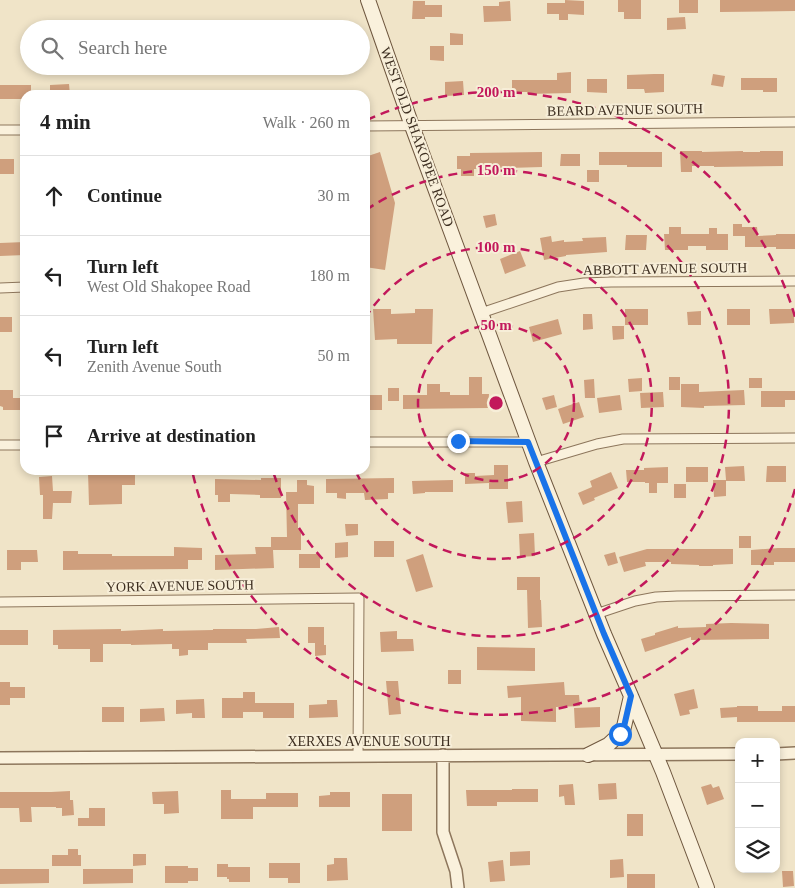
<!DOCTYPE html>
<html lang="en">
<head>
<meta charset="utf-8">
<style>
  :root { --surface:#fff; --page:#f2f2f2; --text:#222; --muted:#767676; --line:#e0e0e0 }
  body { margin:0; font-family:Georgia,serif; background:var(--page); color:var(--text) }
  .controls { position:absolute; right:15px; bottom:15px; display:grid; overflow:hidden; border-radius:10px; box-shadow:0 2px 8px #0003 }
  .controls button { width:45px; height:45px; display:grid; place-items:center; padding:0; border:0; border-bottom:1px solid var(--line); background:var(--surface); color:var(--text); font:25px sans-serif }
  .stop { position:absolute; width:15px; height:15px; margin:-11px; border:4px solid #1a73e8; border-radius:50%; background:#fff }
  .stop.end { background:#1a73e8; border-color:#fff; box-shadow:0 1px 5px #0008 }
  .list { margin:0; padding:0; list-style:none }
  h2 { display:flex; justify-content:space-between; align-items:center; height:65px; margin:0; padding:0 20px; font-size:21px }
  h2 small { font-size:16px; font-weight:400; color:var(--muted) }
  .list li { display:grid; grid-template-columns:32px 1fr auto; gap:15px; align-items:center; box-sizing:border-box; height:80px; padding:0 20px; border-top:1px solid var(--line) }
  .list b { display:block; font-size:19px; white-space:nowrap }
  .list p { margin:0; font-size:16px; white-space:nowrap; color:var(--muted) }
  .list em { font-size:16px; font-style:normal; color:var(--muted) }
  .icon { flex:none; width:28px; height:28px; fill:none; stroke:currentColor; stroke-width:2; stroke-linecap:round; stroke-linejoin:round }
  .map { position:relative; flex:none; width:795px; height:888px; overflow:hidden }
  .search { position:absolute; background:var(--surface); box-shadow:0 2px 8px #0003; left:20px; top:20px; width:350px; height:55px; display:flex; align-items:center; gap:12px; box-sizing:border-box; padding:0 18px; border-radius:28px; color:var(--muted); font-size:19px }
  .panel { position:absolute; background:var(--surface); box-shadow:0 2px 8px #0003; left:20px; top:90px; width:350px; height:385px; border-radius:15px }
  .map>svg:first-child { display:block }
  .building { fill:#cf9f7d }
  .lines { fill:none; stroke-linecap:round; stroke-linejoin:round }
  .minor-casing { stroke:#8d765c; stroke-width:11 }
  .tertiary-casing { stroke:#8d765c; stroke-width:14 }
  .secondary-casing { stroke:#6f573f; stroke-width:16 }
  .minor { stroke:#faf1dc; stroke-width:9 }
  .tertiary { stroke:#faf1dc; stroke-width:11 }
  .secondary { stroke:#faf1dc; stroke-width:14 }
  .route { stroke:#1a73e8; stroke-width:6 }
  .ring { fill:none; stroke:#c2185b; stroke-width:2.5; stroke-dasharray:9 6 }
  .labels { text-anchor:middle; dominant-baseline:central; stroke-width:4; stroke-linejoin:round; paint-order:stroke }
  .street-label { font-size:14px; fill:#3d2e20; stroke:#f7eed8 }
  .centre { fill:#c2185b; stroke:#f7eed8; stroke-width:2.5 }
  .ring-label { font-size:15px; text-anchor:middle; font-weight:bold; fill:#c2185b; stroke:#f7eed8; stroke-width:4; stroke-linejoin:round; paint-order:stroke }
</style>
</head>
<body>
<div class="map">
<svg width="795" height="888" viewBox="0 0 795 888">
  <rect width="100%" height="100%" fill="#f0e4c8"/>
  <path class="building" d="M565 0 584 1V15L568 14V20H559V14H547V3H565Z
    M618 0H641V19H624V12H618Z
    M679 0H698V13H679Z
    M720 0H795V11L720 12Z
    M413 1H425V5H442V17H425V19H412Z
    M510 1 511 21 484 22 483 6H499V2Z
    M685 17 686 29 667 30V18Z
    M450 33 463 34V45H450Z
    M430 46H444V61L430 60Z
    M571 72V93L527 94V92H512V80H557V73Z
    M654 74H664V92L645 93 644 89H627V75Z
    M713 74 725 76 723 87 711 85Z
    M741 78H777V92H763V90H741Z
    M587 79H607V93L587 92Z
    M463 81 464 95 445 96V82Z
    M69 84 70 95H50V85Z
    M0 85H31V95H25V99H0Z
    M680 151H702V152L743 151V152H760V151H783V166L714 167V166H692V172H681Z
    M380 152 395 203 385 270 365 267V157Z
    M542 152V167L474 169V176H461V169H457V156H470V153Z
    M599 152H662V167H627V165H599Z
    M561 154H580V166H560Z
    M0 159H14V174H0Z
    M587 170H599V182H587Z
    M495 214 497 225 486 228 483 216Z
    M733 224H742V227H757L758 236 776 235V234H795V249H776V247H745V236H733Z
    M669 227H681V234H709V228H717V234H728V250H706V246H688V250H665L664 234H669Z
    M626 235H647L646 250H625Z
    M551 236 552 242 564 240V242L583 241 582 238 606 237 607 252 566 255V256L544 260 540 238Z
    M25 242V255L0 256V243Z
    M520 251 526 266 505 274 500 259Z
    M373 309H391V314L415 313V309H433L432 344H397V339L375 340Z
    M625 309H648V325H625Z
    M727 309H750V325H727Z
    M769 309H794V323L770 324Z
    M701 311V325H688L687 312Z
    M583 314H592L593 329 583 330Z
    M0 317H12V332H0Z
    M558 319 562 334 533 342 529 327Z
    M612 326H624V339L613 340Z
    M469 377H482V394H489L488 408 403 409V395H427V384H440V392H450V395H469Z
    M669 377H680V390H669Z
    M642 378V391L629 392 628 379Z
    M749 378H762V388H749Z
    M594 379 595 398H585L584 380Z
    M681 384H699V392L744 390 745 405 704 406V408L681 407Z
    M388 388H399V401H388Z
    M0 390H13V398H25V410H3V407L0 406Z
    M761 391H795V400H785V407H761Z
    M663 392 664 407 641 408 640 393Z
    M365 395H382V410H365Z
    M554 395 557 407 546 410 542 398Z
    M620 395 622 410 599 413 597 398Z
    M579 402 584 417 563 424 558 409Z
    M494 465H508V489H489V483L465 484V473H475V476L494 475Z
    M744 466 745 481H726V496L714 497 713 480H726L725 467Z
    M767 466H786V482H766Z
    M668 467V483H657V493H649V483H645V482H627L626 470H644V468Z
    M686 467H708V482H686Z
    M135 470V485H122V504L89 505 88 472Z
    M611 472 618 488 594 498 595 500 583 505 578 493 592 487 590 481Z
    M52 476 53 491H72L71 503H53L52 519H43V495H40L39 477Z
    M261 478H281V498H260V495L230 494V502H218V495H215V479L261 480Z
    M394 478V493H388V499L365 500 364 493H346V499L337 498V493H326V479Z
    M297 480H307V485L314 486V504H298V529H301V550H273L274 568 215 570V555L256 554 255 547H271V537H287L286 492H297Z
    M453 480V492H425V493L413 494 412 481Z
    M674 484H686V498H674Z
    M522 501 523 522 508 523 506 502Z
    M345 524H358V535L346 536Z
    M534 533 535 556 520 557 519 534Z
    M739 536H751V548H739Z
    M374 541H394V557H374Z
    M348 542V557L335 558V543Z
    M174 547 202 548V560H188V569L63 570V551H78V554H112V556H174Z
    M778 548H795V562H774V565H751V550Z
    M647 549H733V564L713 565V566H699V565L671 564V562H645L646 566 624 572 619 557Z
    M7 550H37L38 562H21V570H7Z
    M615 552 618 563 608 566 604 555Z
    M299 554H320V568H299Z
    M423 554 433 587 416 592 406 560Z
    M517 577H540V600H541L542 627 528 628 527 590H517Z
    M731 623 769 624V639L691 640V637L645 652 641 639 655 635V633L678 626V628L706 627V624Z
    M279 627 280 638 246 639 247 643H208V650H188V655L179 656V649H172V644L131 645V644H103V662H90V649H58V645H53V630L121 629V631L163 629V631L213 630V629H256Z
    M308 627H324V645H326V655L315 656V643H308Z
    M0 630H28V645H0Z
    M397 631V639H413L414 651 381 652 380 632Z
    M477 647 535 648V671L477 670Z
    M448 670H461V684H448Z
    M386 681H398L401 714 389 715Z
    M0 682H10V687H25V698H10V705H0Z
    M564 682 565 695H579L580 706 556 707V722L521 721V697L508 698 507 686Z
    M694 689 698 708 689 710 690 714 680 716 674 694Z
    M243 692H255V703H294V718H263V712H243V718H222V698H243Z
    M204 699 205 718H192V713L176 714V700Z
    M327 700H337L338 717 309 718V705L327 704Z
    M737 706H758V711H782V706H795V722H737V717L721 718 720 708 737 707Z
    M102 707H124V722H102Z
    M600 707V727L575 728 574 708Z
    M164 708 165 721 140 722V709Z
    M616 783 617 799 599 800 598 784Z
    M573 784 575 805H565L564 796 559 797V785Z
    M711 784 713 788 719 786 724 799 707 805 701 787Z
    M512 789H538V802H497V806H467L466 790H512Z
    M221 790H231V799H266V793H298V807H253V819H221Z
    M70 791V800H73L74 815 62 816V808H56V807H31L32 822H20L19 808H0V792H51Z
    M178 791 179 813 164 814V804H153L152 792Z
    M330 792H350V807H319V796L330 795Z
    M382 794H412V831H382Z
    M89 808H105V826H78V818H89Z
    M627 814H643V836H627Z
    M68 849H78V855H81V866H52V855H68Z
    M530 851V865L510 866V852Z
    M133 854H146V865L133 866Z
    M334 858H347L348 880 327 881V865L334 864Z
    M623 859 624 877 610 878V860Z
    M503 860 505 881 490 882 488 862Z
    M269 863H300V883H288V878H269Z
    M217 864H228V867H250V882H229V879H227V877H217Z
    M165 866H188V868H198V881H188V883H165Z
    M0 869H49V883L0 884Z
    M83 869H133V883L83 884Z
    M782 871H793L794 886 783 887Z
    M627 874H655V888H627Z"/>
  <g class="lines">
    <g class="minor-casing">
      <path id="minor" d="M365 126 795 122
        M0 130H25
        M0 288 25 287
        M481 313 558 287 584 283 611 282 795 281
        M365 442H528
        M0 445H25
        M536 462 597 444 623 439 795 438
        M0 602 359 598 358 756
        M596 614 635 601 656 597 677 596 795 595"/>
    </g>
    <g class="tertiary-casing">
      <path id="tertiary" d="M776 754 795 753
        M443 755V832L456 871 458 888
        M0 758 739 754"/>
    </g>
    <g class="secondary-casing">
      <path id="secondary" d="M368 0 412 126 536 462 604 634 631 696 663 772 707 888
        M588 755 608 745 623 731 631 696"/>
    </g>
    <use href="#minor" class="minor"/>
    <use href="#tertiary" class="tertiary"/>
    <use href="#secondary" class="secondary"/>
  </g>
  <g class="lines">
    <path class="route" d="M458 441 528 442 604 634 631 696 623 731 620 734"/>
  </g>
  <g class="ring">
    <circle cx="496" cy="403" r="78"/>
    <path d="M365 318A156 156 0 1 1 355 470"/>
    <path d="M366 210A233 233 0 1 1 273 471"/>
    <path d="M795 489A311 311 0 0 1 192 470M367 120A311 311 0 0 1 795 317"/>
  </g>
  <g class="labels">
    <g class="street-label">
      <text transform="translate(625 110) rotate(-1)">BEARD AVENUE SOUTH</text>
      <text transform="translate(417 137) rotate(70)">WEST OLD SHAKOPEE ROAD</text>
      <text transform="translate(665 269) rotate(-1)">ABBOTT AVENUE SOUTH</text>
      <text transform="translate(180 586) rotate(-1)">YORK AVENUE SOUTH</text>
      <text x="369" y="741">XERXES AVENUE SOUTH</text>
    </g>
  </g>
  <circle cx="496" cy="403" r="8" class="centre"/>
  <g class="ring-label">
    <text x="496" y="97">200 m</text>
    <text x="496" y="175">150 m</text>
    <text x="496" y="252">100 m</text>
    <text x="496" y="330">50 m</text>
  </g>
</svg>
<div class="controls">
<button>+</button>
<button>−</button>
<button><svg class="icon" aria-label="layers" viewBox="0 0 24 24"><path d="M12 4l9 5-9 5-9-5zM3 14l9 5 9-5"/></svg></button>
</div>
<div class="stop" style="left:620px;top:734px"></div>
<div class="stop end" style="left:458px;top:441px"></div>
<div class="search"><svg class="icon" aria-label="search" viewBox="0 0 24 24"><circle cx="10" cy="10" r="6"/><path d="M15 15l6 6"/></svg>Search here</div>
<section class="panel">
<h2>4 min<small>Walk · 260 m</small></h2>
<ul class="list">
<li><svg class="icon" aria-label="ahead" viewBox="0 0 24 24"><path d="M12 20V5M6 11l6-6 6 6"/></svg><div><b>Continue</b></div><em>30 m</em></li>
<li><svg class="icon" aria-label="left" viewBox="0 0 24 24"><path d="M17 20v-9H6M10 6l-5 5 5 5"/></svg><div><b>Turn left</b><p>West Old Shakopee Road</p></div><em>180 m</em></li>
<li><svg class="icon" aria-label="left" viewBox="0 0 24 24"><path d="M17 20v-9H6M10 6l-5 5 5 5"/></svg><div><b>Turn left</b><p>Zenith Avenue South</p></div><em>50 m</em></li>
<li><svg class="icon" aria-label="arrive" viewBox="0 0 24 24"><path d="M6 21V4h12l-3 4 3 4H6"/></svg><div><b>Arrive at destination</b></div></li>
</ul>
</section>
</div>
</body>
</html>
